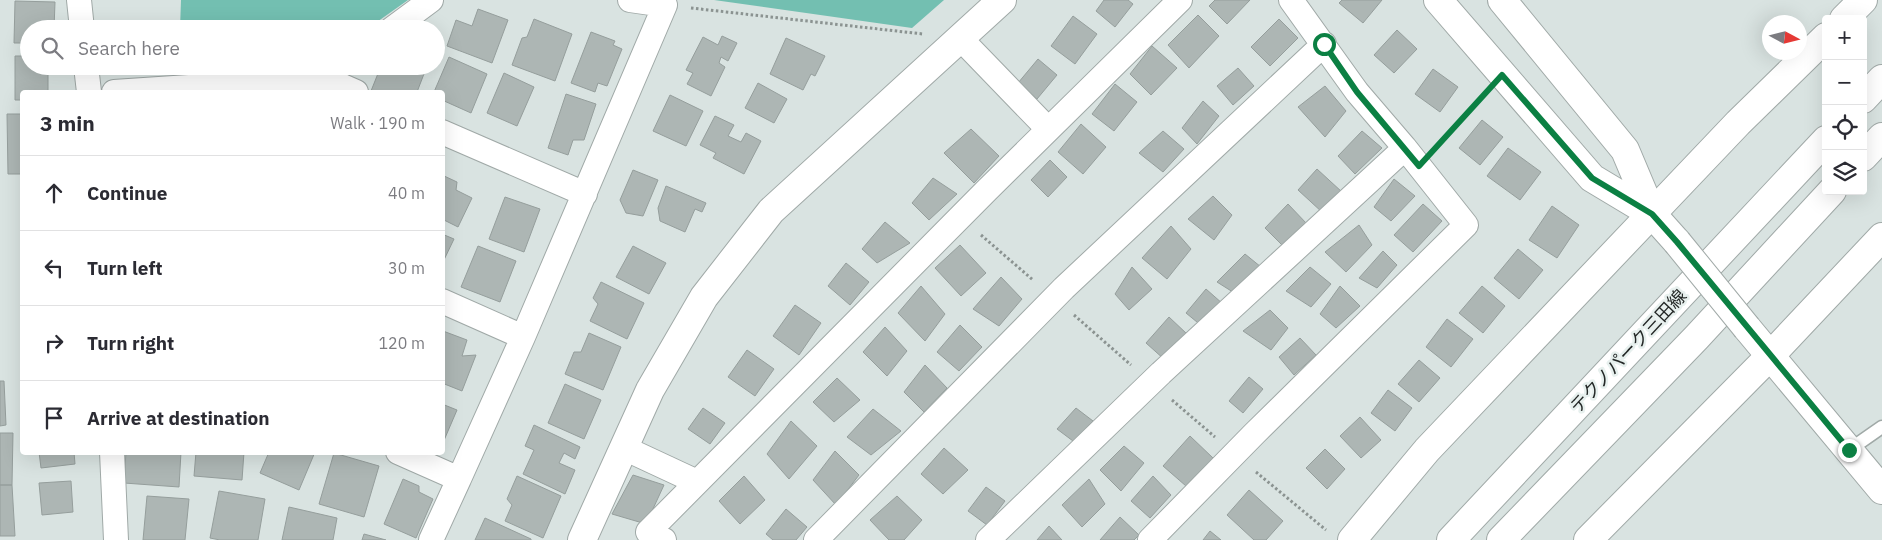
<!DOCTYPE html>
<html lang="en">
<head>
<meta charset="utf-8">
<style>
  :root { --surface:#fff; --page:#f2f2f3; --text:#2b2b33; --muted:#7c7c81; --line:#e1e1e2 }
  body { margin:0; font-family:"IBM Plex Sans","Noto Sans JP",sans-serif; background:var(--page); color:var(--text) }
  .controls { position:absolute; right:15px; top:15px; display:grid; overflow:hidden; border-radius:5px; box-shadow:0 5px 20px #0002 }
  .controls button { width:45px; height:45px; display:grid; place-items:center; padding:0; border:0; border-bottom:1px solid var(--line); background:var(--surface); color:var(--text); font:25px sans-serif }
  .compass { position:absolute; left:1762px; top:15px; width:45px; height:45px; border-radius:50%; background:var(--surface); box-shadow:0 5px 20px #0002; rotate:97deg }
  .stop { position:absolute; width:15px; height:15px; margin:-11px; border:4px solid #0b8043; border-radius:50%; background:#fff }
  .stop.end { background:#0b8043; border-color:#fff; box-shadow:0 1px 5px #0008 }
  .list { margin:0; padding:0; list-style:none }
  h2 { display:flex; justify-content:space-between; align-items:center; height:65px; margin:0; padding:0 20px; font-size:21px }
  h2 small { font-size:16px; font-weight:400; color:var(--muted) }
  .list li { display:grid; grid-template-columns:32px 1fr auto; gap:15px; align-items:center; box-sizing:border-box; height:75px; padding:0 20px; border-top:1px solid var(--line) }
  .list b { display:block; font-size:19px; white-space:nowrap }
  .list em { font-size:16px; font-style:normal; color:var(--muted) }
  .icon { flex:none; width:28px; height:28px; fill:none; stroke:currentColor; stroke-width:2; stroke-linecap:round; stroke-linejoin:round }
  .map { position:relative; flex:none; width:1882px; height:540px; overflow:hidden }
  .search { position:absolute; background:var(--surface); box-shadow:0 5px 20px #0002; left:20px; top:20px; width:425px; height:55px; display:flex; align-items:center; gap:12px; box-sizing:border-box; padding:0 18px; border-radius:28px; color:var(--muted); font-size:19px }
  .panel { position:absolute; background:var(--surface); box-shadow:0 5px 20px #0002; left:20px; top:90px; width:425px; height:365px; border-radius:5px }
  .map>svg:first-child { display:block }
  .green { fill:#73bfb1 }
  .building { fill:#adb6b4; stroke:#959e9c }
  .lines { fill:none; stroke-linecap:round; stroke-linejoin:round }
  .service-casing { stroke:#a0a9a7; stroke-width:15 }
  .minor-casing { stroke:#a0a9a7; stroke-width:26 }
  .tertiary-casing { stroke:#a0a9a7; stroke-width:30 }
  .secondary-casing { stroke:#a0a9a7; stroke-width:30 }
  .path { stroke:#8b9391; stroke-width:3; stroke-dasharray:2.5 2.5; stroke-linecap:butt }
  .service { stroke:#fff; stroke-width:12 }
  .minor { stroke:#fff; stroke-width:24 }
  .tertiary { stroke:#fff; stroke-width:28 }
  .secondary { stroke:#fff; stroke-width:28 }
  .tertiary-bridge-casing { stroke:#a0a9a7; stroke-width:30; stroke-linecap:butt }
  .tertiary-bridge { stroke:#fff; stroke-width:28 }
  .route { stroke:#0b8043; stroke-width:6 }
  .labels { text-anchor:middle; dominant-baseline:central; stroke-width:5; stroke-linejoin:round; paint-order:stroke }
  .street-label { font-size:18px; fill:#242827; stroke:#e7f0ee }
</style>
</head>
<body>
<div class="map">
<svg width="1882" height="540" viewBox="0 0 1882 540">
  <rect width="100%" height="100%" fill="#d9e3e1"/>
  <path class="green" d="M181 0H408L367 29H180Z
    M714 0H944L912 28Z"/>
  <path class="building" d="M1104 0H1128L1133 4 1115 27 1096 11Z
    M1215 0H1250L1227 24 1209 6Z
    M1342 0H1382L1363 23 1339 3Z
    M15 1 55 2 54 29H29V43H14Z
    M478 9 508 20 492 63 447 46 456 20 472 26Z
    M1198 15 1219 36 1189 68 1168 45Z
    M1073 16 1097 34 1075 64 1051 46Z
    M534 19 572 34 555 81 512 65 522 38 527 37Z
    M1279 19 1298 38 1270 66 1251 47Z
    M1397 30 1417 49 1394 73 1374 55Z
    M591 32 615 41 613 45 622 49 607 86 598 83 595 92 571 83Z
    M722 36 737 43 728 61 721 57 719 63 725 67 711 96 687 84 693 73 686 70 703 37 718 45Z
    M786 38 825 56 815 76 811 74 803 90 770 74Z
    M1152 46 1177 68 1151 95 1130 74Z
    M15 56H29V66H48V92H22V100H15Z
    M449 57 487 74 471 113 442 100V92H434Z
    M1038 59 1057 75 1037 99 1018 83Z
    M381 66H427L417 92H374L371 91Z
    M1238 68 1254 86 1233 105 1217 86Z
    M1433 69 1458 87 1440 112 1415 94Z
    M504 73 534 87 517 126 487 113Z
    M758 83 787 99 774 123 745 108Z
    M1115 84 1137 102 1114 131 1092 114Z
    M1325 86 1346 111 1325 137 1298 107Z
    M566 94 596 104 584 140H573L568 155 548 148Z
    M670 95 703 111 686 146 653 131Z
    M1203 101 1219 116 1197 144 1182 128Z
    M7 114H22V174H8Z
    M715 116 734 125 728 136 741 142 746 133 761 141 744 174 713 158 716 153 700 145Z
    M1482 120 1503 137 1480 165 1459 148Z
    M1081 124 1106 147 1083 174 1058 152Z
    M971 129 999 156 974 183 944 153Z
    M1163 131 1184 149 1163 172 1139 153Z
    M1362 131 1382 148 1355 174 1338 156Z
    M1508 148 1541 172 1520 200 1487 176Z
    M1050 160 1067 177 1048 197 1031 180Z
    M1317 169 1342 192 1323 213 1298 190Z
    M633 170 658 180 643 216 626 213 620 200Z
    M442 175 457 182 456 190 472 198 458 227 442 219Z
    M933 178 957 194 929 220 912 203Z
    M1394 179 1415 196 1391 221 1374 207Z
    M666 186 706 203 702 212 695 209 685 232 660 221 658 208Z
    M1213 196 1232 215 1214 240 1188 219Z
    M505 197 540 209 524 252 489 239Z
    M1288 204 1307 224 1285 248 1265 228Z
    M1423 204 1442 221 1413 252 1394 235Z
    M1552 206 1579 225 1557 258 1529 240Z
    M885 222 910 243 877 263 862 249Z
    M1359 225 1372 245 1346 272 1325 252Z
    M1171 226 1191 249 1167 279 1142 258Z
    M442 234 454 239 442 264Z
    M960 245 986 273 961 296 935 268Z
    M478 246 516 261 500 302 461 287Z
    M633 246 666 263 649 294 616 277Z
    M1518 249 1543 270 1519 299 1494 278Z
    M1383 251 1397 265 1377 288 1359 278Z
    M1245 254 1261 267 1236 294 1217 282Z
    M846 263 869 282 850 305 828 286Z
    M1132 267 1152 289 1129 310 1115 294Z
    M1310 267 1331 284 1311 307 1286 291Z
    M1001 277 1022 299 999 326 973 309Z
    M601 282 644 303 627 339 590 321 598 304 593 298Z
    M921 286 945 314 925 341 898 313Z
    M1340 286 1360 306 1336 328 1320 314Z
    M1482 286 1505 306 1483 333 1459 313Z
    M1206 289 1223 304 1203 327 1186 313Z
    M795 305 821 323 799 355 773 336Z
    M1270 310 1288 328 1271 350 1243 331Z
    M1169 317 1187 334 1165 360 1146 343Z
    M1447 319 1473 339 1451 367 1426 347Z
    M960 325 982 347 959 371 937 352Z
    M885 327 907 351 887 376 863 352Z
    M443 331 467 340 462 356 476 355 462 391 442 383Z
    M589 333 621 347 603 390 565 374 574 352H581Z
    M1300 338 1316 355 1294 375 1279 357Z
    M747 350 774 369 755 396 728 377Z
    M1419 360 1440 378 1419 402 1398 384Z
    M925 365 947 388 924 412 904 392Z
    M1249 377 1263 389 1243 413 1229 401Z
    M837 378 860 400 834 422 813 402Z
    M0 381H4L6 425 0 426Z
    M565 384 601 400 584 439 548 423Z
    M1388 390 1412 408 1395 431 1371 413Z
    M442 404 457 410 442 445Z
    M703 408 725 423 710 444 688 429Z
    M1076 408 1093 421 1073 441 1057 429Z
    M873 409 901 431 871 455 847 437Z
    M1360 417 1381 440 1361 458 1340 436Z
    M791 421 817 446 789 479 767 454Z
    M534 425 580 447 575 459 564 453 559 463 575 470 565 494 523 474 534 450 525 446Z
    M0 433H13L12 485H0Z
    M1190 436 1213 458 1186 486 1163 466Z
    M1124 446 1144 463 1121 491 1100 470Z
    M944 448 968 470 943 494 921 474Z
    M1325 449 1345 469 1327 489 1306 468Z
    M835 451 859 475 836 505 813 480Z
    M39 452H74L75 464 41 468Z
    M126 452H181L179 487 124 483Z
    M196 452H244L242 480 194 476Z
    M269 452H315L299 490 260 473Z
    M334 453 379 466 364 517 319 504Z
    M633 475 664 485 646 524 612 514Z
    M517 476 561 496 543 538 505 521 512 505 507 499Z
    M744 476 765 500 740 524 719 501Z
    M1153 476 1171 495 1150 518 1131 501Z
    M403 479 419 486V492L433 499 416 538 384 524Z
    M1089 479 1105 504 1082 527 1062 505Z
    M71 481 73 512 42 515 39 483Z
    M0 485H12L15 536H0Z
    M986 487 1005 501 987 525 968 511Z
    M1249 490 1283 521 1266 540H1254L1227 515Z
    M219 491 265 499 258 540H220L210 538Z
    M147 496 189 499 185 540H143Z
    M897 496 922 520 904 540H889L870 520Z
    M289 507 337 518 333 540H282Z
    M786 509 807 527 796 540H773L766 534Z
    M1120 517 1139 535 1134 540H1100Z
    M485 518 531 539V540H475Z
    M1049 526 1062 540H1037Z
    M1210 531 1221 540H1203Z
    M364 534 386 540H362Z"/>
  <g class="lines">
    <g class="service-casing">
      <path id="service" d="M1849 450 1882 427"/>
    </g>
    <g class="minor-casing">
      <path id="minor" d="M79 0 82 29
        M392 29 431 0
        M960 38 1048 129
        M86 66 89 92
        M324 78 356 92
        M114 92 324 78 340 66
        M442 132 585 194
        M442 301 523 337
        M624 448 697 482
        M112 452 116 540
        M398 452 459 479 523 337 665 5 630 0
        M431 540 459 479
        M664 540 648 532 987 190 1180 0
        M816 540 1064 288 1324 44
        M988 540 1161 373 1405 148
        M1150 540 1254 434 1466 225 1405 148 1357 92 1291 0"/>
    </g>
    <g class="tertiary-casing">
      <path id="tertiary" d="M1438 0 1592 178 1652 214 1677 242
        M1502 0 1625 150 1652 214
        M1747 328 1882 490
        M582 540 650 390 704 297 771 211 1002 0"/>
    </g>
    <g class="secondary-casing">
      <path id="secondary" d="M1844 19 1863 0
        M1863 99 1882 79
        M1863 157 1882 137
        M1352 540 1427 450 1738 123 1826 37
        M1451 540 1826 140
        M1501 540 1696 338 1832 191
        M1588 540 1770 356 1882 237"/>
    </g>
    <path class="path" d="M691 8 923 34
      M1437 146 1483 96
      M981 235 1033 280
      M1074 315 1131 365
      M1172 400 1215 437
      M1256 472 1326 530"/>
    <use href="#service" class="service"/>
    <use href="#minor" class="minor"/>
    <use href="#tertiary" class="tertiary"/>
    <use href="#secondary" class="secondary"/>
    <g class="tertiary-bridge-casing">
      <path id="tertiary-bridge" d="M1677 242 1747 328"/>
    </g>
    <use href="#tertiary-bridge" class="tertiary-bridge"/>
  </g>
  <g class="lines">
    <path class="route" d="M1324 44 1357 92 1419 166 1502 75 1592 178 1652 214 1677 242 1849 450"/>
  </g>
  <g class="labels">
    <g class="street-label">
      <text transform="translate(1628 351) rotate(-47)">テクノパーク三田線</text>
    </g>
  </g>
</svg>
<div class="controls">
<button>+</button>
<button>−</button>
<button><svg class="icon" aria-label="locate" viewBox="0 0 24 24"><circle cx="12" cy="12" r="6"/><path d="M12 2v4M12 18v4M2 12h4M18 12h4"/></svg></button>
<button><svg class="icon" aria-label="layers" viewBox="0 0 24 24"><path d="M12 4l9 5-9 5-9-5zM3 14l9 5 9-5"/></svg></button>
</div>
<svg class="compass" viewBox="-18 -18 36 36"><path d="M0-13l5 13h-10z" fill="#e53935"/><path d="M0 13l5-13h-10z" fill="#7c7c81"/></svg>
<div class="stop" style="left:1324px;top:44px"></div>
<div class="stop end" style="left:1849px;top:450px"></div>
<div class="search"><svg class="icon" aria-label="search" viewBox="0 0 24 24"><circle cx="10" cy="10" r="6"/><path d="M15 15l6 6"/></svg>Search here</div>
<section class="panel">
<h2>3 min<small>Walk · 190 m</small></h2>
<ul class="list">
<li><svg class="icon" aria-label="ahead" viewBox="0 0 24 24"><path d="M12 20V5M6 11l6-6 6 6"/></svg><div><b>Continue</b></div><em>40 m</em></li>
<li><svg class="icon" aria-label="left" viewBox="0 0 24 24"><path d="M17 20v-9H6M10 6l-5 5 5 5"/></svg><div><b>Turn left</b></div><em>30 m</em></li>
<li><svg class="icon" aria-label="right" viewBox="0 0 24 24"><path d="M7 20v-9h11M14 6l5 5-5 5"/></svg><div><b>Turn right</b></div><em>120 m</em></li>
<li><svg class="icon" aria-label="arrive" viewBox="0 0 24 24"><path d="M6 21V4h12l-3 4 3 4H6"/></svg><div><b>Arrive at destination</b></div></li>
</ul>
</section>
</div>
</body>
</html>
